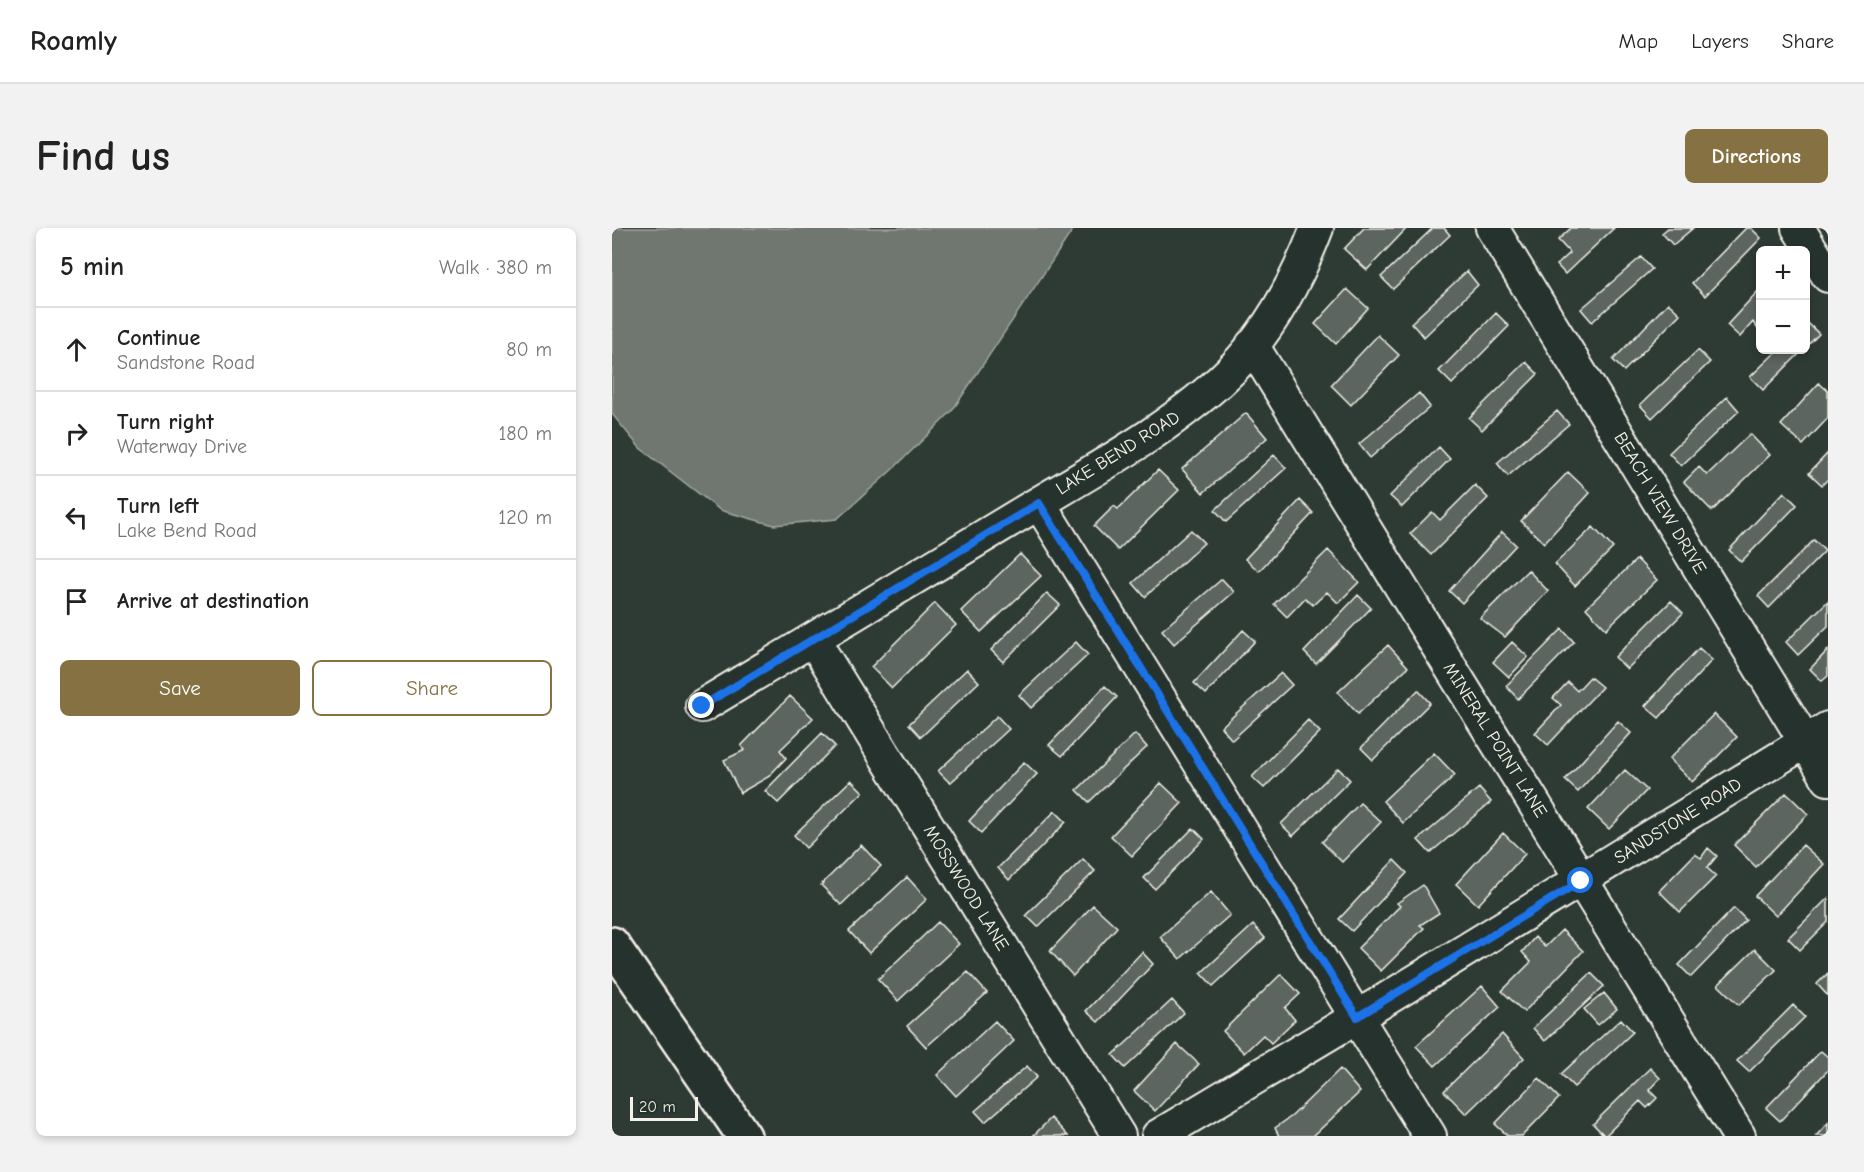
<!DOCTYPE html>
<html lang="en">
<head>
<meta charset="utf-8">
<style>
  :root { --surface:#fff; --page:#f2f2f2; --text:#222; --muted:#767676; --line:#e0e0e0; --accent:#857141 }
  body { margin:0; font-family:"Comic Neue",sans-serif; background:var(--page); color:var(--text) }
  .controls { position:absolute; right:18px; top:18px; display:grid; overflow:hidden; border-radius:9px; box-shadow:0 3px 9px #0003 }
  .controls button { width:54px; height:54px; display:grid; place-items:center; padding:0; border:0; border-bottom:2px solid var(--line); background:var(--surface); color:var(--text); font:30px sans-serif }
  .scale { position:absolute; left:18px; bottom:15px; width:68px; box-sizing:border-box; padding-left:6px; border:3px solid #f4f1e8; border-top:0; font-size:16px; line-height:21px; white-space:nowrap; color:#f4f1e8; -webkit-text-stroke:4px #26332d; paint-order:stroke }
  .stop { position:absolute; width:18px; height:18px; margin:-14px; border:4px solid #1a73e8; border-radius:50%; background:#fff }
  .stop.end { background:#1a73e8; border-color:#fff; box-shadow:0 2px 6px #0008 }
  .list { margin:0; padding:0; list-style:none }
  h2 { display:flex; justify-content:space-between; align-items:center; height:78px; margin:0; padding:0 24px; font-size:26px }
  h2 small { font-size:20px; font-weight:400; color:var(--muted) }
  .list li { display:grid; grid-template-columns:39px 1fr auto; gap:18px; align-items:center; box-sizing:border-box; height:84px; padding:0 24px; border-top:2px solid var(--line) }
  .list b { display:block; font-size:22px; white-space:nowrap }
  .list p { margin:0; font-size:20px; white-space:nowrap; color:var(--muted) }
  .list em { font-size:20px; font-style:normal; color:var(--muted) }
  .actions { display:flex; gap:12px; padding:18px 24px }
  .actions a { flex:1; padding:14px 0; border:2px solid var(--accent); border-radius:9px; text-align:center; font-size:21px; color:var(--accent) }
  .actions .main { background:var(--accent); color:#fff }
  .icon { flex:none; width:33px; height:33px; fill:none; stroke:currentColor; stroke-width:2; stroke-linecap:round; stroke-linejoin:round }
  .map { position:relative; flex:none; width:1216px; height:908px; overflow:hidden; border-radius:9px }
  header { display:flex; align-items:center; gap:36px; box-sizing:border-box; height:84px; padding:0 30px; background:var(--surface); border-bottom:2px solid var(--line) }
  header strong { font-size:28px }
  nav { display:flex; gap:33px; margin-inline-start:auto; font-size:21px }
  .intro { display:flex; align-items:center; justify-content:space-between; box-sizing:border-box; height:144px; padding:0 36px }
  h1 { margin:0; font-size:42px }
  .button { padding:15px 27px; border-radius:9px; background:var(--accent); color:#fff; font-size:21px; font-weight:700 }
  main { display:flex; gap:36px; padding:0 36px }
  aside { flex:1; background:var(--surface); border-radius:9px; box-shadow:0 3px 9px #0003 }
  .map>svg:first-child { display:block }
  .water { fill:#6f7770; stroke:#a4a8a0; stroke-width:1.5 }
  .building { fill:#5c655e; stroke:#f4f1e8; stroke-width:1.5 }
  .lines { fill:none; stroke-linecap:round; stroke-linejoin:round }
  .minor-casing { stroke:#f4f1e8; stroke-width:36 }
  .major-casing { stroke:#f4f1e8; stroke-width:38 }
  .minor { stroke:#26332d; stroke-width:32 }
  .major { stroke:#26332d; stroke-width:33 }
  .route { stroke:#1a73e8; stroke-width:8 }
  .labels { text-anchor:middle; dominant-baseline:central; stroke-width:4.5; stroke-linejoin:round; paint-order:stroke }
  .street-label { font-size:18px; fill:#f4f1e8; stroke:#26332d }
</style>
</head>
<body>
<header>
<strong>Roamly</strong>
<nav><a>Map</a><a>Layers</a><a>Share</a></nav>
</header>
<div class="intro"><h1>Find us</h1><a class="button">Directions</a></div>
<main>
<aside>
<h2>5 min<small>Walk · 380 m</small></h2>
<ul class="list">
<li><svg class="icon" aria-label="ahead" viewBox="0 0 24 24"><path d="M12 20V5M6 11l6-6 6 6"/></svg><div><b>Continue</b><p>Sandstone Road</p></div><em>80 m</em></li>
<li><svg class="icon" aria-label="right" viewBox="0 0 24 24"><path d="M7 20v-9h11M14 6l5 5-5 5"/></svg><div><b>Turn right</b><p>Waterway Drive</p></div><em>180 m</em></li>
<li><svg class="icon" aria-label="left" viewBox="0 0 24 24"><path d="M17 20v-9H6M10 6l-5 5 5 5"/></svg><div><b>Turn left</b><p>Lake Bend Road</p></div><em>120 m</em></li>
<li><svg class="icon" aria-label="arrive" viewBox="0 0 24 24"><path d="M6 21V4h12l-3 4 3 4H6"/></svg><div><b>Arrive at destination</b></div></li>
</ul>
<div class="actions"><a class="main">Save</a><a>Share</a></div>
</aside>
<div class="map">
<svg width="1216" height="908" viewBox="0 0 1216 908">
  <rect width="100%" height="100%" fill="#2e3b34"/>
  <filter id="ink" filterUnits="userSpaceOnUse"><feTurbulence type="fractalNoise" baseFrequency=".0167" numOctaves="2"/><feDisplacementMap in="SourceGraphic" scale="12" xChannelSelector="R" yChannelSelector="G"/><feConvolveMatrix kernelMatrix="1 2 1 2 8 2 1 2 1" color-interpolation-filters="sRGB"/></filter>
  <g filter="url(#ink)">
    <path class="water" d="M0 0H462L340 183 282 240 225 291 162 297 108 282 28 220 0 186Z"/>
    <path class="building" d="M752 0H795L755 42 732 21Z
      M821 0H832L838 7 781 61 769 49Z
      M959 0H1002L953 46 945 37 958 25 946 12Z
      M1056 0H1081L1061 17 1050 5Z
      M1134 0H1139L1149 10 1093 68 1080 55Z
      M1029 29 1040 41 980 94 969 81Z
      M855 43 866 57 812 109 799 95Z
      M735 61 756 80 724 116 703 96Z
      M1148 61V104L1141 94 1128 109 1115 97Z
      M1056 75 1068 86 1012 143 1001 132Z
      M884 85 897 98 840 156 827 143Z
      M1194 93 1207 106 1194 119Z
      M766 107 787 127 739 177 719 157Z
      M1086 122 1098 134 1040 190 1028 177Z
      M1166 122H1191L1151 162 1138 149Z
      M914 134 926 146 870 202 857 190Z
      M1207 155 1216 163V190L1191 217 1169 197Z
      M807 165 818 179 758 230 747 216Z
      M1115 169 1127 183 1069 238 1057 225Z
      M945 183 957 196 896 248 885 235Z
      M634 185 655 210 591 265 570 241Z
      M1138 206 1158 227 1100 283 1072 254 1087 239 1095 247Z
      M827 219 838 231 790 279 778 268Z
      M1216 225V251L1210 257 1197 245Z
      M662 227 674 240 614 294 603 282Z
      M546 242 567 262 506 322 482 298 502 278 506 281Z
      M956 244 978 265 932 315 909 293Z
      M863 257 876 270 819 327 798 306 820 284 828 292Z
      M1172 264 1185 277 1129 334 1117 322Z
      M688 272 701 285 647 343 633 331Z
      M981 299 1001 320 963 358 943 336Z
      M579 302 592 315 533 369 521 355Z
      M890 304 904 317 850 375 837 363Z
      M1202 312 1213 323 1157 380 1146 368Z
      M716 322 747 354 726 375 715 364 701 377 693 370 675 389 662 376Z
      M408 326 429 348 369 404 349 383Z
      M1025 331 1045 352 994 401 974 380Z
      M916 342 936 363 893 409 868 390Z
      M610 351 622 364 562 416 550 402Z
      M435 365 448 377 391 434 379 422Z
      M746 367 759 380 704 436 692 424Z
      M1059 373 1071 385 1015 441 1003 429Z
      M1216 373V398L1186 427 1174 414Z
      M323 375 344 397 280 460 259 439Z
      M950 401 962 414 906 471 894 458Z
      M631 402 643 413 594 466 582 455Z
      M464 414 476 427 419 480 407 467Z
      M900 414 916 429 897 449 881 434Z
      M776 417 796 439 746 486 726 464Z
      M1087 420 1100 432 1047 490 1033 478Z
      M1216 422V448L1210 453 1198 441Z
      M355 441 367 454 309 509 297 496Z
      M669 445 680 457 620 512 609 499Z
      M978 449 990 459 936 517 923 505 949 477 941 470 956 454 965 463Z
      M493 458 505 469 450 528 437 517Z
      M806 462 818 475 761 532 749 520Z
      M178 468 201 490 168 522 174 530 156 549 128 565 112 532 133 522 129 518Z
      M1102 486 1125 509 1080 554 1057 531Z
      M385 488 397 501 338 555 326 543Z
      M696 492 708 504 652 560 640 549Z
      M1006 493 1019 505 966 564 953 552Z
      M210 505 223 518 166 575 153 563Z
      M523 506 535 519 477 574 465 562Z
      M822 525 843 547 791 595 771 573Z
      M412 534 425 546 369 605 357 593Z
      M726 540 738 552 681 608 669 596Z
      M1013 542 1035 562 997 601 976 581Z
      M239 552 251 564 194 620 182 607Z
      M549 555 570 575 520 628 499 608Z
      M867 560 879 574 818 625 806 612Z
      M1174 565 1196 586 1144 639 1122 617Z
      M748 575 769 594 730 634 710 614Z
      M443 583 454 594 397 652 386 640Z
      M581 600 592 611 543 661 532 650Z
      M891 605 913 626 866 677 844 656Z
      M249 617 269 638 229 677 209 657Z
      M1191 617 1212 636 1164 688 1143 668Z
      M1096 620 1105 628 1095 640 1104 648 1068 684 1047 663 1083 626 1089 630Z
      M471 631 483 643 426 699 414 687Z
      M782 632 795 645 740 703 727 691Z
      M295 649 315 671 257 725 237 703Z
      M811 657 827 685 808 697 812 700 769 743 746 720 788 678 785 675Z
      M599 664 618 687 568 731 548 709Z
      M1216 670V694L1188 722 1176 710Z
      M481 677 505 699 461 748 438 723Z
      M1122 680 1134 692 1079 749 1067 737Z
      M326 694 347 716 286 773 266 751Z
      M641 697 653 710 601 758 589 745Z
      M950 702 971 723 912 784 890 763 919 734 910 724 923 709 933 719Z
      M1143 721 1164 742 1127 777 1106 757Z
      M530 724 541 736 486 794 474 783Z
      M356 744 375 765 314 819 295 798Z
      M979 745 992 758 933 813 921 800Z
      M1216 745V768L1205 756Z
      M669 746 688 766 673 780 683 792 659 815 651 807 632 825 611 803Z
      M870 758 888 779 823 838 804 818Z
      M992 765 1005 781 986 797 972 781Z
      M560 772 572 785 513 840 501 827Z
      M1181 777 1193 789 1137 844 1125 833Z
      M1009 791 1021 804 962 859 949 846Z
      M383 793 402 813 344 868 325 847Z
      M890 806 912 830 854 886 832 863Z
      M565 816 587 836 543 883 522 863Z
      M1209 823 1216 829V842L1168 893 1154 880Z
      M415 838 425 849 373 894 363 883Z
      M1038 840 1048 850 1037 862 1045 870 1035 880 1028 873 993 908 981 896Z
      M728 841 748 864 701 908H667L663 900 680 888Z
      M927 850 947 870 910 908H896L883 896Z
      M439 890 456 908H421Z
      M1216 895V908H1204Z"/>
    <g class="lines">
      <g class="minor-casing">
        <path id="minor" d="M880 0 1216 551
          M1186 0 1216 48
          M640 117 1127 908
          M427 275 818 908
          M201 411 507 908
          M90 478C195 415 300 352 405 288 473 247 550 206 609 152 653 112 684 55 705 0
          M546 908 745 789 1216 500"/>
      </g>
      <g class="major-casing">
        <path id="major" d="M0 716 132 908"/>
      </g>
      <use href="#minor" class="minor"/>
      <use href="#major" class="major"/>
    </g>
  </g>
  <g class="lines" filter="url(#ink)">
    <path class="route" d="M90 478 427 275 745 789 969 653"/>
  </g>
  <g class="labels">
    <g class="street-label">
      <text transform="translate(506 225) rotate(-32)">LAKE BEND ROAD</text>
      <text transform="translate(1048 275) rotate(59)">BEACH VIEW DRIVE</text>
      <text transform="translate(883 512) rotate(58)">MINERAL POINT LANE</text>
      <text transform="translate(1066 593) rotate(-32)">SANDSTONE ROAD</text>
      <text transform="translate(354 660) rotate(58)">MOSSWOOD LANE</text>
    </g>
  </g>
</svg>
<div class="controls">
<button>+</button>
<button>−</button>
</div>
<div class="scale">20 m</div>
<div class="stop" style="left:969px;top:653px"></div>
<div class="stop end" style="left:90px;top:478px"></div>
</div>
</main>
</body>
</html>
